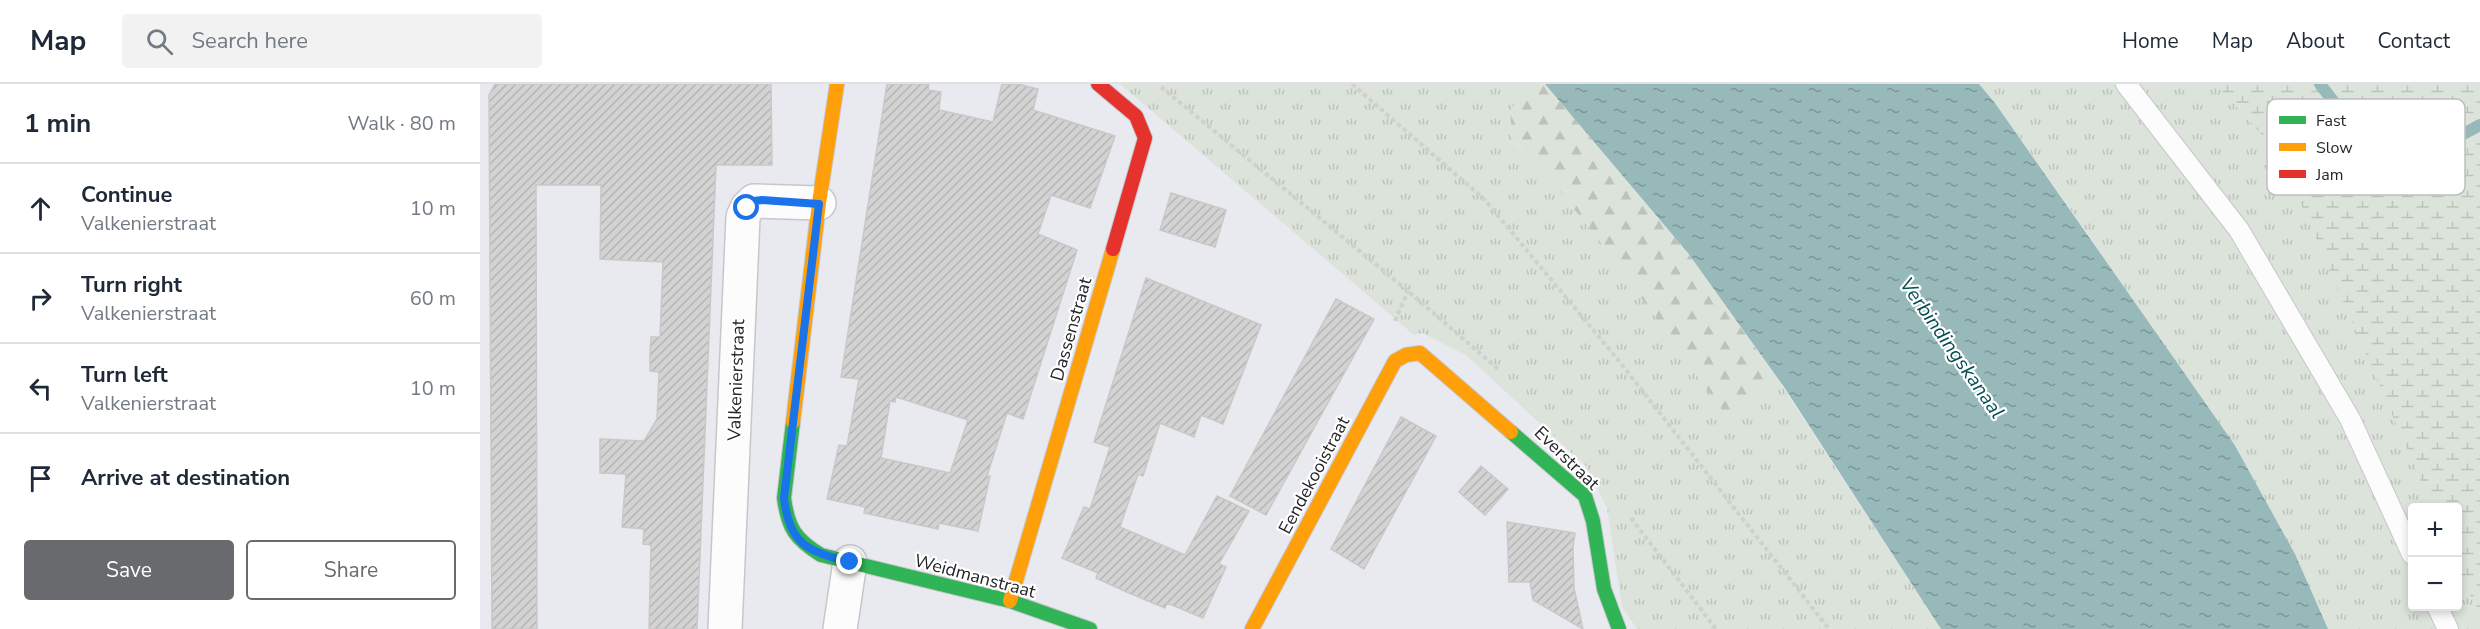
<!DOCTYPE html>
<html lang="en">
<head>
<meta charset="utf-8">
<style>
  :root { --surface:#fff; --page:#f2f2f3; --text:#1f2937; --muted:#747a83; --line:#e0e1e3; --accent:#696a6e }
  body { margin:0; font-family:"Nunito Sans",sans-serif; background:var(--page); color:var(--text) }
  .controls { position:absolute; right:18px; bottom:18px; display:grid; overflow:hidden; border-radius:6px; box-shadow:0 3px 9px #0003 }
  .controls button { width:54px; height:54px; display:grid; place-items:center; padding:0; border:0; border-bottom:2px solid var(--line); background:var(--surface); color:var(--text); font:30px sans-serif }
  .stop { position:absolute; width:18px; height:18px; margin:-14px; border:4px solid #1a73e8; border-radius:50%; background:#fff }
  .stop.end { background:#1a73e8; border-color:#fff; box-shadow:0 2px 6px #0008 }
  .list { margin:0; padding:0; list-style:none }
  h2 { display:flex; justify-content:space-between; align-items:center; height:78px; margin:0; padding:0 24px; font-size:26px }
  h2 small { font-size:20px; font-weight:400; color:var(--muted) }
  .list li { display:grid; grid-template-columns:39px 1fr auto; gap:18px; align-items:center; box-sizing:border-box; height:90px; padding:0 24px; border-top:2px solid var(--line) }
  .list b { display:block; font-size:22px; white-space:nowrap }
  .list p { margin:0; font-size:20px; white-space:nowrap; color:var(--muted) }
  .list em { font-size:20px; font-style:normal; color:var(--muted) }
  .actions { display:flex; gap:12px; padding:18px 24px }
  .actions a { flex:1; padding:14px 0; border:2px solid var(--accent); border-radius:6px; text-align:center; font-size:21px; color:var(--accent) }
  .actions .main { background:var(--accent); color:#fff }
  .icon { flex:none; width:33px; height:33px; fill:none; stroke:currentColor; stroke-width:2; stroke-linecap:round; stroke-linejoin:round }
  .map { position:relative; flex:none; width:2000px; height:545px; overflow:hidden }
  header { display:flex; align-items:center; gap:36px; box-sizing:border-box; height:84px; padding:0 30px; background:var(--surface); border-bottom:2px solid var(--line) }
  header strong { font-size:28px }
  nav { display:flex; gap:33px; margin-inline-start:auto; font-size:21px }
  .search { width:420px; height:54px; background:var(--page); display:flex; align-items:center; gap:15px; box-sizing:border-box; padding:0 21px; border-radius:6px; color:var(--muted); font-size:22px }
  main { display:flex }
  aside { flex:1; background:var(--surface) }
  .map>svg:first-child { display:block }
  .grass { fill:url(#grass-tufts); fill-rule:evenodd }
  .forest { fill:url(#forest-firs) }
  .wetland { fill:url(#wetland-marsh) }
  .water { fill:url(#water-ripples) }
  .lines { fill:none; stroke-linecap:round; stroke-linejoin:round }
  .stream { stroke:#98b9ba; stroke-width:12 }
  .building { fill:url(#building-hatch); stroke:#c9c8c9; stroke-width:1.5; fill-rule:evenodd }
  .lane-casing { stroke:#c7c7cb; stroke-width:22 }
  .street-casing { stroke:#c7c7cb; stroke-width:36 }
  .fast-casing { stroke:#c7c7cb; stroke-width:16 }
  .slow-casing { stroke:#c7c7cb; stroke-width:16 }
  .jam-casing { stroke:#c7c7cb; stroke-width:16 }
  .path { stroke:#d0d0d1; stroke-width:4; stroke-dasharray:4.5 3; stroke-linecap:butt }
  .lane { stroke:#fcfcfd; stroke-width:20 }
  .street { stroke:#fcfcfd; stroke-width:33 }
  .fast { stroke:#30b455; stroke-width:14 }
  .slow { stroke:#ff9f0a; stroke-width:14 }
  .jam { stroke:#e5322d; stroke-width:14 }
  .route { stroke:#1a73e8; stroke-width:8 }
  .labels { text-anchor:middle; dominant-baseline:central; stroke-width:4.5; stroke-linejoin:round; paint-order:stroke }
  .street-label { font-size:18px; fill:#242528; stroke:#fff }
  .water-label { font-size:20px; font-style:italic; fill:#054e4f; stroke:#fff }
  .key { fill:#fff; stroke:#bdbebe; stroke-width:1.5 }
  .key-label { font-size:16px; fill:#242528 }
</style>
</head>
<body>
<header>
<strong>Map</strong>
<div class="search"><svg class="icon" aria-label="search" viewBox="0 0 24 24"><circle cx="10" cy="10" r="6"/><path d="M15 15l6 6"/></svg>Search here</div>
<nav><a>Home</a><a>Map</a><a>About</a><a>Contact</a></nav>
</header>
<main>
<aside>
<h2>1 min<small>Walk · 80 m</small></h2>
<ul class="list">
<li><svg class="icon" aria-label="ahead" viewBox="0 0 24 24"><path d="M12 20V5M6 11l6-6 6 6"/></svg><div><b>Continue</b><p>Valkenierstraat</p></div><em>10 m</em></li>
<li><svg class="icon" aria-label="right" viewBox="0 0 24 24"><path d="M7 20v-9h11M14 6l5 5-5 5"/></svg><div><b>Turn right</b><p>Valkenierstraat</p></div><em>60 m</em></li>
<li><svg class="icon" aria-label="left" viewBox="0 0 24 24"><path d="M17 20v-9H6M10 6l-5 5 5 5"/></svg><div><b>Turn left</b><p>Valkenierstraat</p></div><em>10 m</em></li>
<li><svg class="icon" aria-label="arrive" viewBox="0 0 24 24"><path d="M6 21V4h12l-3 4 3 4H6"/></svg><div><b>Arrive at destination</b></div></li>
</ul>
<div class="actions"><a class="main">Save</a><a>Share</a></div>
</aside>
<div class="map">
<svg width="2000" height="545" viewBox="0 0 2000 545">
  <defs>
    <pattern id="grass-tufts" width="24" height="20" patternUnits="userSpaceOnUse" patternTransform="scale(1.5)"><rect width="24" height="20" fill="#dce3da"/><path d="M3 7l-1-3M5 7V3M7 7l1-3M15 17l-1-3M17 17v-4M19 17l1-3" fill="none" stroke="#bdc3bb"/></pattern>
    <pattern id="forest-firs" width="22" height="20" patternUnits="userSpaceOnUse" patternTransform="scale(1.5)"><rect width="22" height="20" fill="#dce3da"/><path d="M5 1l3.5 6h-7zM16 11l3.5 6h-7z" fill="#bdc3bb"/></pattern>
    <pattern id="wetland-marsh" width="20" height="14" patternUnits="userSpaceOnUse" patternTransform="scale(1.5)"><rect width="20" height="14" fill="#dce3da"/><path d="M1 5h8M5 5V1M11 12h8M15 12V8" fill="none" stroke="#bdc3bb"/></pattern>
    <pattern id="water-ripples" width="26" height="14" patternUnits="userSpaceOnUse" patternTransform="scale(1.5)"><rect width="26" height="14" fill="#98b9ba"/><path d="M2 4q2-2 4 0t4 0M15 11q2-2 4 0t4 0" fill="none" stroke="#7c9697"/></pattern>
    <pattern id="building-hatch" width="6" height="6" patternUnits="userSpaceOnUse" patternTransform="scale(1.5)"><rect width="6" height="6" fill="#d4d3d4"/><path d="M-1 1l2-2M0 6l6-6M5 7l2-2" fill="none" stroke="#b6b5b6"/></pattern>
  </defs>
  <rect width="100%" height="100%" fill="#e9eaef"/>
  <path class="grass" d="M640 0H1043L1030 30 1033 57 1064 88 1123 161 1247 332 1296 293 1461 545H1157L1142 523 1127 424 1106 382 987 272 943 249 934 251Z
    M1499 0H2000V545H1848L1815 470 1607 149 1515 19ZM1932 424H1978V522H1932Z"/>
  <path class="forest" d="M1043 0H1065L1208 169 1296 293 1247 333 1123 161 1064 88 1033 56 1030 30Z"/>
  <path class="wetland" d="M1736 0H2000V535L1978 482V424L1952 423 1800 71Z"/>
  <path class="water" d="M1065 0H1499L1515 19 1754 360 1815 470 1848 545H1461L1304 303 1208 169Z"/>
  <g class="lines">
    <path class="stream" d="M1840 0 1909 90 2000 41"/>
  </g>
  <path class="building" d="M15 0H291L292 81H236L217 545H169L171 461 163 460 164 445 142 443 146 390 120 389V355L164 357 177 335 179 288 170 287V268L171 253H180L183 178 120 175 121 101H56L57 545H12L9 11Z
    M407 0H449L448 6 461 8 459 26 513 38 522 0H538L558 5 553 26 635 52 610 124 571 111 558 150 597 166 543 335 527 329 507 392H510L498 447 459 439 458 445 384 429 385 423 347 415 359 361 367 362 379 295 361 293ZM416 313 488 336 470 389 401 374 410 317 415 318Z
    M691 109 746 126 735 163 680 146Z
    M666 194 781 241 743 340 721 331 714 353 680 339 663 392 658 390 640 443 705 471 737 412 769 427 739 480 746 483 723 534 687 519 685 524 649 509 616 494 618 489 582 474 604 423 610 425 630 363 614 358Z
    M856 215 894 235 786 431 750 412Z
    M921 333 956 352 884 485 851 465Z
    M1001 382 1028 405 1005 431 979 408Z
    M1027 438 1095 449 1093 464 1094 504 1103 545 1053 516 1050 498H1029Z"/>
  <g class="lines">
    <g class="lane-casing">
      <path id="lane" d="M1646 0 1759 146 1870 335 1932 470
        M1957 522 1968 545"/>
    </g>
    <g class="street-casing">
      <path id="street" d="M245 545 263 133 267 124 274 117 339 119
        M360 545 370 478"/>
    </g>
    <g class="fast-casing">
      <path id="fast" d="M313 338 304 414C308 444 315 455 341 471L530 517 610 545
        M1031 348 1105 412 1113 437 1124 505 1139 545"/>
    </g>
    <g class="slow-casing">
      <path id="slow" d="M313 338 339 119 357 0
        M530 517 633 165
        M772 545 915 277 926 271 940 269 1031 348"/>
    </g>
    <g class="jam-casing">
      <path id="jam" d="M618 0 656 32 665 54 633 165"/>
    </g>
    <path class="path" d="M872 0 1004 115 1139 277 1349 545
      M681 3 928 207 1018 285
      M915 237 928 207
      M1151 434 1236 545"/>
    <use href="#lane" class="lane"/>
    <use href="#street" class="street"/>
    <use href="#fast" class="fast"/>
    <use href="#slow" class="slow"/>
    <use href="#jam" class="jam"/>
  </g>
  <g class="lines">
    <path class="route" d="M267 124 274 117 282 116 339 120 304 414C310 461 327 467 370 478"/>
  </g>
  <g class="labels">
    <g class="street-label">
      <text transform="translate(591 245) rotate(-74)">Dassenstraat</text>
      <text transform="translate(256 296) rotate(-88)">Valkenierstraat</text>
      <text transform="translate(1087 374) rotate(44)">Everstraat</text>
      <text transform="translate(834 391) rotate(-62)">Eendekooistraat</text>
      <text transform="translate(495 492) rotate(15)">Weidmanstraat</text>
    </g>
    <g class="water-label">
      <text transform="translate(1472 264) rotate(55)">Verbindingskanaal</text>
    </g>
  </g>
  <rect x="1787" y="15" width="198" height="96" rx="9" class="key"/>
  <rect x="1799" y="32" width="27" height="8" fill="#30b455"/>
  <rect x="1799" y="59" width="27" height="8" fill="#ff9f0a"/>
  <rect x="1799" y="86" width="27" height="8" fill="#e5322d"/>
  <g class="key-label">
    <text x="1836" y="42">Fast</text>
    <text x="1836" y="69">Slow</text>
    <text x="1836" y="96">Jam</text>
  </g>
</svg>
<div class="controls">
<button>+</button>
<button>−</button>
</div>
<div class="stop" style="left:267px;top:124px"></div>
<div class="stop end" style="left:370px;top:478px"></div>
</div>
</main>
</body>
</html>
